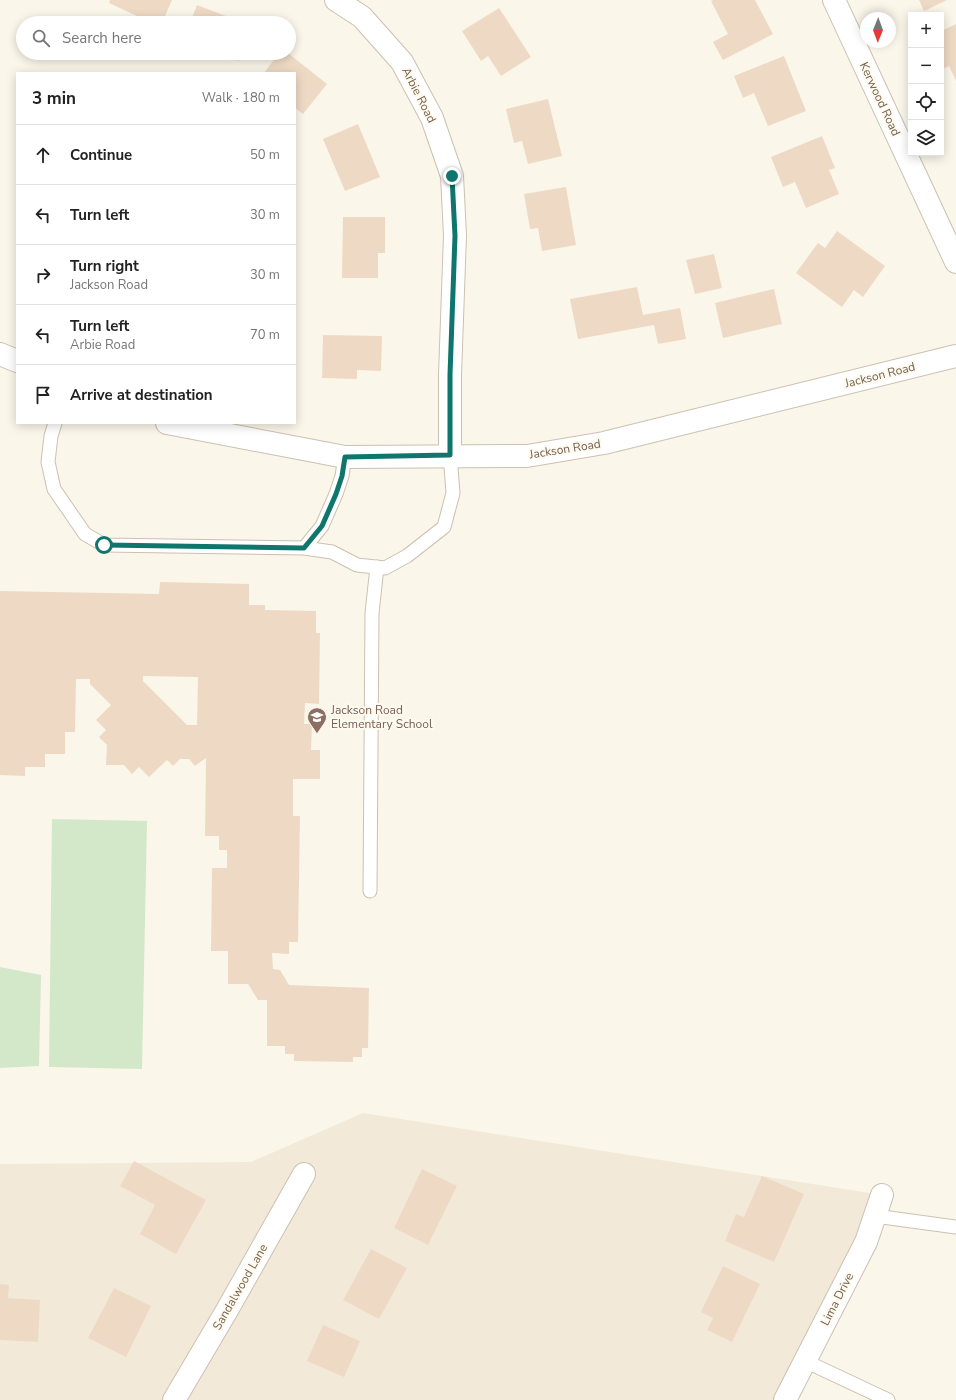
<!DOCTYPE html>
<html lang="en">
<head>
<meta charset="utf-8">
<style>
  :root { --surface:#fff; --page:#f6f6f6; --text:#222; --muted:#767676; --line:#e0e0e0 }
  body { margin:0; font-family:"Nunito Sans",sans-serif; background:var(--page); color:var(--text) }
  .controls { position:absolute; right:12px; top:12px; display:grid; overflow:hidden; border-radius:0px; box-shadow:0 2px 10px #0003 }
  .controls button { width:36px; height:36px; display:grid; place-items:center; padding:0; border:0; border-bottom:1px solid var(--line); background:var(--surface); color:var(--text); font:20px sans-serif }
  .compass { position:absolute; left:860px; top:12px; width:36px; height:36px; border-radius:50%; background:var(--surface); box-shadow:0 2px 10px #0003; rotate:181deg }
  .stop { position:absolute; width:12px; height:12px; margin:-9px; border:3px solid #0f766e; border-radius:50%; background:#fff }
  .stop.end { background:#0f766e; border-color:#fff; box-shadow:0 1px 4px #0008 }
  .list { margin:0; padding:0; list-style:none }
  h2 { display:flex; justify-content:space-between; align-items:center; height:52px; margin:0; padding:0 16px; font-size:17px }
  h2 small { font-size:13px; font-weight:400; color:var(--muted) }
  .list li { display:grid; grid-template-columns:26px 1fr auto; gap:12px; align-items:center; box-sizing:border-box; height:60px; padding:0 16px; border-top:1px solid var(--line) }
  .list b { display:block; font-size:15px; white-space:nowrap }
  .list p { margin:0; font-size:13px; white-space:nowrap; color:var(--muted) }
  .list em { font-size:13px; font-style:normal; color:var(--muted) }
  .icon { flex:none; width:22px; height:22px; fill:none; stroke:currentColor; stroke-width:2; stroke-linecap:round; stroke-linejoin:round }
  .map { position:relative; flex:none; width:956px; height:1400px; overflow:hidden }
  .search { position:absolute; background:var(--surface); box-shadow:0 2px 10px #0003; left:16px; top:16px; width:280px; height:44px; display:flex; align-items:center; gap:10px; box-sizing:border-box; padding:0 14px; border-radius:22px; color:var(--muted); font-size:15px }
  .panel { position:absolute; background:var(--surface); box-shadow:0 2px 10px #0003; left:16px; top:72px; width:280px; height:352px; border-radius:0px }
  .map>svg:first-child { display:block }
  .residential { fill:#f2e9d9 }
  .green { fill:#d2e8c9 }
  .building { fill:#eedac4; fill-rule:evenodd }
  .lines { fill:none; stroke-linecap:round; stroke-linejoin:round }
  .service-casing { stroke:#ccc0b1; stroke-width:15 }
  .minor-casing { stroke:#ccc0b1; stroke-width:24 }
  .service { stroke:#fff; stroke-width:13 }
  .minor { stroke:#fff; stroke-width:22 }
  .route { stroke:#0f766e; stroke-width:5 }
  .labels { text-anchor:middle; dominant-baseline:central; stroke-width:4; stroke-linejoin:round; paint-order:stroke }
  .street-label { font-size:12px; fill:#74614f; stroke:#fefaf0 }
  .education-label { font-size:12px; fill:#785e54; stroke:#fefaf0; text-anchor:start }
</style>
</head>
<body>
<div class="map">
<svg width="956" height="1400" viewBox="0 0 956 1400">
  <rect width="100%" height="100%" fill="#fbf6ea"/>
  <path class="residential" d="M363 1113 882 1195 788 1394 800 1400H0V1164L251 1162Z"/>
  <path class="green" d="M52 819 147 821 142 1069 49 1067Z
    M0 967 41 975 39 1066 0 1068Z"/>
  <path class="building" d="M110 0H172L162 23H152L109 3Z
    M713 0H755L773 34 723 60 713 42 728 34 711 1Z
    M919 0H947L924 11Z
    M197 5 231 18 229 23H190Z
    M499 8 531 57 501 76 488 56 481 61 462 31Z
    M956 24V81L949 66 941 70V31Z
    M217 53H242L239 61Z
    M279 53H288L327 84 303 114 295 108V73H264Z
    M784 56 806 111 768 126 754 93 743 98 734 76Z
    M548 99 562 156 528 164 522 141 514 143 506 109Z
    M358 124 380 177 345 191 323 139Z
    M822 136 835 168 829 170 839 194 806 208 795 182 783 187 771 157Z
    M566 187 576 245 542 251 538 228 530 229 524 194Z
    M343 217H385V253H378V278H342Z
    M837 231 885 266 863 297 854 290 842 307 796 273 818 243 825 248Z
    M714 254 722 288 695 294 686 260Z
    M637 287 643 315 680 308 686 339 658 344 654 325 578 339 570 299Z
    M774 289 782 324 723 338 715 303Z
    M323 335 382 336 381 371 357 370V379L322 378Z
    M160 582 249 584V605H265V610L316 611V633H320L319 704 305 703 304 724H312L311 750H320V779H293V816H300L298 942H289V954L272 953 273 969 280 970 289 985 369 988 368 1048H362V1057H353V1062L294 1061V1054H285V1046H267V1000H258L248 984H228V951H211L212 868H227V850H219V836H205L206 758 195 766 189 759H180L173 766 167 760 149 777 139 767 132 774 124 765H106L107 745 99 737 106 730 96 720 111 705 90 684V679H76L75 732H65V754H45V767H25V776L0 775V591L159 594ZM143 676 198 677 197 725H187L143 681Z
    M134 1161 206 1200 176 1254 140 1234 155 1205 120 1186Z
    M422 1169 457 1186 428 1245 394 1228Z
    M762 1176 804 1194 774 1262 725 1241 736 1214 744 1217Z
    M371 1249 407 1268 379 1319 343 1300Z
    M723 1266 760 1284 732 1342 707 1330 713 1318 701 1312Z
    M0 1284 9 1285 8 1298 40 1300 38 1342 0 1340Z
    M114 1288 151 1306 126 1357 88 1338Z
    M323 1325 360 1341 344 1377 307 1361Z"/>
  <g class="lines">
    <g class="service-casing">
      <path id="service" d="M55 423 51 436 48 462 54 489 85 534 104 545 304 548 332 552 357 565 385 568 407 556 444 527 453 493 450 455
        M304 548 322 526 336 494 342 476 345 457
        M370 891 372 613 377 567
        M875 1216 956 1227
        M805 1361 888 1400"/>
    </g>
    <g class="minor-casing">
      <path id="minor" d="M336 0 362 17 402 62 432 118 452 176 455 235 450 375V455
        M834 0 956 262
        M0 354 17 361
        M167 423 345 457 527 456 604 443 956 356
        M174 1400 226 1312 304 1174
        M785 1400 866 1242 882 1195"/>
    </g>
    <use href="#service" class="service"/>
    <use href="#minor" class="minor"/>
  </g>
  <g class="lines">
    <path class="route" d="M104 545 304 548 322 526 336 494 342 476 345 457 450 455V375L455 236 452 176"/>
  </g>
  <defs>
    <g id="school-pin" transform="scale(1)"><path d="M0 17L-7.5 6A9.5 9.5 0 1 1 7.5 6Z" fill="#8d6e63" stroke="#fefaf0"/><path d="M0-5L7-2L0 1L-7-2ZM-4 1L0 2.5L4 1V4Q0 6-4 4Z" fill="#fff"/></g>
  </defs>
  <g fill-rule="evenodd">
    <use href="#school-pin" x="317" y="717"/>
  </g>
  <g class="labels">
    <g class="street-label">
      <text transform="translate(419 95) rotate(63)">Arbie Road</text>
      <text transform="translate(880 99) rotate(65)">Kerwood Road</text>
      <text transform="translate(880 375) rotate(-14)">Jackson Road</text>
      <text transform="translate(565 449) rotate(-9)">Jackson Road</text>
      <text transform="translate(240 1287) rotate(-60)">Sandalwood Lane</text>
      <text transform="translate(837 1299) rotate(-63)">Lima Drive</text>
    </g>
    <g class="education-label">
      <text x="331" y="710">Jackson Road<tspan x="331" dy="14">Elementary School</tspan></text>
    </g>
  </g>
</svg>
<div class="controls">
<button>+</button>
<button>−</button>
<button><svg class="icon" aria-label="locate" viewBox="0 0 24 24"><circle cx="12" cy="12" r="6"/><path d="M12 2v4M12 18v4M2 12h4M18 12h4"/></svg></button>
<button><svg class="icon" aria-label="layers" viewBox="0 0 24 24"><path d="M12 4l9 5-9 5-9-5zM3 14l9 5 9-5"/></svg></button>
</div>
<svg class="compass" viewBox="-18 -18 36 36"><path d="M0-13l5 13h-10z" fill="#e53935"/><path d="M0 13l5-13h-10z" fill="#767676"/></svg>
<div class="stop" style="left:104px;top:545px"></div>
<div class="stop end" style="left:452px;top:176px"></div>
<div class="search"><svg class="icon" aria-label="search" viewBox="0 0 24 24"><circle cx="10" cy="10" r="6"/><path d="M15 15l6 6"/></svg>Search here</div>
<section class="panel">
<h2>3 min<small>Walk · 180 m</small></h2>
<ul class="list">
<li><svg class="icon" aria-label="ahead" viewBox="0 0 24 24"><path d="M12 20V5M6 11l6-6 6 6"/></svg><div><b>Continue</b></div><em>50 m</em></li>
<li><svg class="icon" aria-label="left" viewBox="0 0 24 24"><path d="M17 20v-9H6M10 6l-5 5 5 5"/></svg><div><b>Turn left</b></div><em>30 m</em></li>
<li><svg class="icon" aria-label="right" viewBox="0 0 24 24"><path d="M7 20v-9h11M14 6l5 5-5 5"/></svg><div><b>Turn right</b><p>Jackson Road</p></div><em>30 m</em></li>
<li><svg class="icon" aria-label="left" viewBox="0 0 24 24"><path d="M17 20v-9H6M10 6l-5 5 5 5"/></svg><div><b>Turn left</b><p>Arbie Road</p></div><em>70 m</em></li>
<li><svg class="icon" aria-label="arrive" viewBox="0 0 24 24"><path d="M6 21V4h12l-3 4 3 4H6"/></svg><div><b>Arrive at destination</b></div></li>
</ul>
</section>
</div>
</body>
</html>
